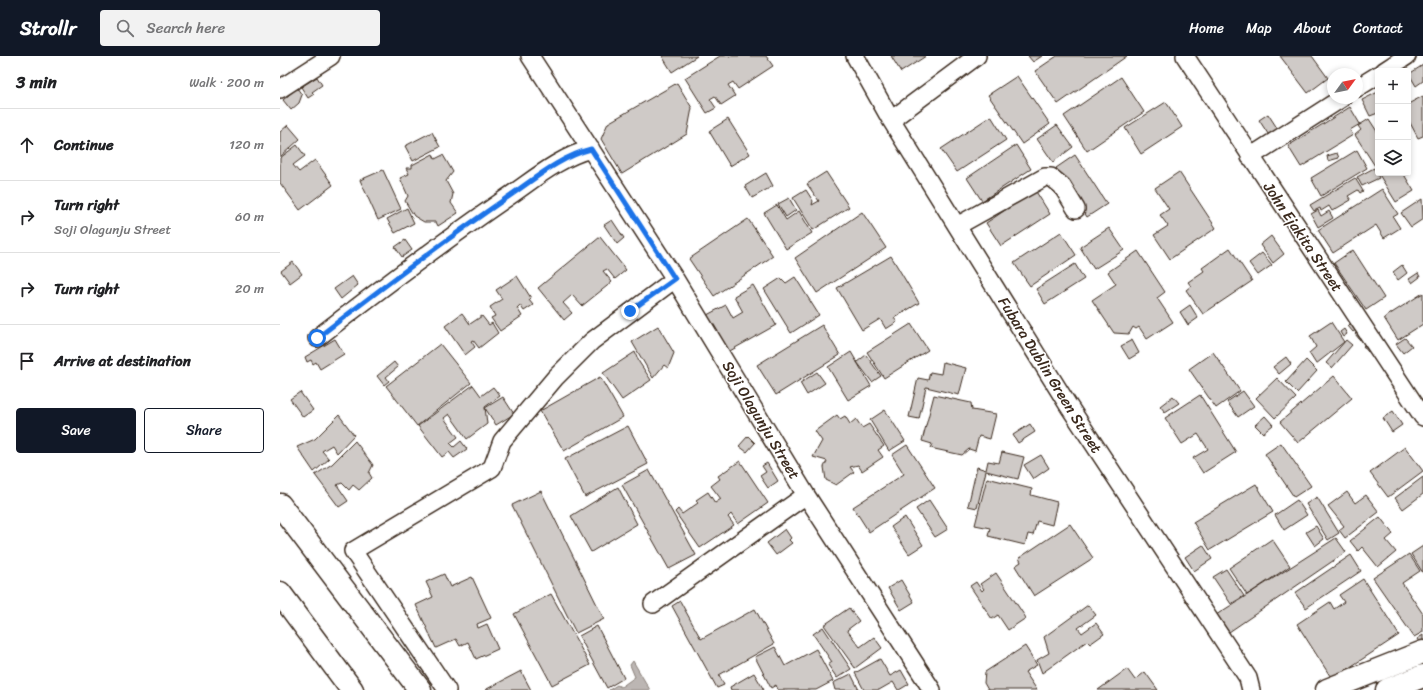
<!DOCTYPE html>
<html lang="en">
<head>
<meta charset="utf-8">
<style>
  :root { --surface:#fff; --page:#f2f2f2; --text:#202124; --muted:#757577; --line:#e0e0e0; --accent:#111827 }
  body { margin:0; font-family:Sriracha,sans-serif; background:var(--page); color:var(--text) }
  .controls { position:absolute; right:12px; top:12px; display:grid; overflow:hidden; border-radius:4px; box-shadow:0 2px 6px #0003 }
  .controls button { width:36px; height:36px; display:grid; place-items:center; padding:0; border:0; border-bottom:1px solid var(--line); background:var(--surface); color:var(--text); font:20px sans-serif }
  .compass { position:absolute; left:1047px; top:12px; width:36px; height:36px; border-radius:50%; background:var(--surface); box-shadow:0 2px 6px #0003; rotate:57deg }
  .stop { position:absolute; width:12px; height:12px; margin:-9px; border:3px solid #1a73e8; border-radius:50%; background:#fff }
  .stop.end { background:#1a73e8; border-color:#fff; box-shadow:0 1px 4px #0008 }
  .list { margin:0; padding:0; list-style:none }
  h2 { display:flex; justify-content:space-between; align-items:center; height:52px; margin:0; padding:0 16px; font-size:17px }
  h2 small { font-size:13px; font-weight:400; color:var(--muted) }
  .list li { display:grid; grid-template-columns:26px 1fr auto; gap:12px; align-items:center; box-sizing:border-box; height:72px; padding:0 16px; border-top:1px solid var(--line) }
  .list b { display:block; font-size:15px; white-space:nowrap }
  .list p { margin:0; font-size:13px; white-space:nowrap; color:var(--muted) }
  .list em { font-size:13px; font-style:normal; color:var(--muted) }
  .actions { display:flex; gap:8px; padding:12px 16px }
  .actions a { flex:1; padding:9px 0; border:1px solid var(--accent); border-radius:4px; text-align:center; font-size:14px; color:var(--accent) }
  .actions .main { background:var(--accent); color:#fff }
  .icon { flex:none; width:22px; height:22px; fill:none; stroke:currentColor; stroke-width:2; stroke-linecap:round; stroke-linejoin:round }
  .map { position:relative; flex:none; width:1143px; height:634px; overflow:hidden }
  header { display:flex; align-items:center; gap:24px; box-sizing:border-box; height:56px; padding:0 20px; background:var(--accent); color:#fff }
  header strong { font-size:19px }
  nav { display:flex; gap:22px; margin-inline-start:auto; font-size:14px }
  .search { width:280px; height:36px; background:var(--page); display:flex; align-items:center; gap:10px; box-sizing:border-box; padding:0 14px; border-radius:4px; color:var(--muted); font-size:15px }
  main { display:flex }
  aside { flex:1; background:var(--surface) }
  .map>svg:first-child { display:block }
  .water { fill:#bcb6b3; stroke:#887e77 }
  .building { fill:#cfcac7; stroke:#3b2a1e }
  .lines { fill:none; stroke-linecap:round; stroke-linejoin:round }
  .street-casing { stroke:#3b2a1e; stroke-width:20 }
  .secondary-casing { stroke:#3b2a1e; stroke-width:25 }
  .highway-casing { stroke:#3b2a1e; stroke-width:25 }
  .street { stroke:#fff; stroke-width:17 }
  .secondary { stroke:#fff; stroke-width:22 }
  .highway { stroke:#fff; stroke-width:22 }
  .route { stroke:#1a73e8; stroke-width:5 }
  .labels { text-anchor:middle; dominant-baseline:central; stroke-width:3; stroke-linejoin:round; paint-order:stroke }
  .street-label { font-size:15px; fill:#3b2a1e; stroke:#fff }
</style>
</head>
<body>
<header>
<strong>Strollr</strong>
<div class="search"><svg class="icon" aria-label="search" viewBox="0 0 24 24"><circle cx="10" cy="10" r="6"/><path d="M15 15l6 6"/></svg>Search here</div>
<nav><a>Home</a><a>Map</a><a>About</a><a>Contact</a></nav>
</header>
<main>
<aside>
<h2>3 min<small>Walk · 200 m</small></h2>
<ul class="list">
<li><svg class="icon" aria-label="ahead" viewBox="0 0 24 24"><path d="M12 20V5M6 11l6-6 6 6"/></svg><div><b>Continue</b></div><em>120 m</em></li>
<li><svg class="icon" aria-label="right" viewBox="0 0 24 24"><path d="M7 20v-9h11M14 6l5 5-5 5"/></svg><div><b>Turn right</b><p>Soji Olagunju Street</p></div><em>60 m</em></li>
<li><svg class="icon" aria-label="right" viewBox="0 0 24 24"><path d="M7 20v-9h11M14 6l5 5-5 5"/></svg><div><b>Turn right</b></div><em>20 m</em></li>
<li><svg class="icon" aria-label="arrive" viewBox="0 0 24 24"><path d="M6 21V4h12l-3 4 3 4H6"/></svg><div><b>Arrive at destination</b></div></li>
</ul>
<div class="actions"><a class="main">Save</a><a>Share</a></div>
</aside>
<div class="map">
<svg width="1143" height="634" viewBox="0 0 1143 634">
  <rect width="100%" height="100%" fill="#fff"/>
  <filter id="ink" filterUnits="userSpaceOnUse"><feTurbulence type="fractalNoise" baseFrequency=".025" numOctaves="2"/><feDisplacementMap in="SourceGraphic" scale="8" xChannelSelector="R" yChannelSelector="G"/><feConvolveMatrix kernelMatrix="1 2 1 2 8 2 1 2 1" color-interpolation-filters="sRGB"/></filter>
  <g filter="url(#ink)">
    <path class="water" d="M353 605 370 634H329L337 629 341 631 355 621 350 609Z"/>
    <path class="building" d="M382 0H417L392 16Z
      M440 0H486L493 10 458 33 453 26 448 29 455 40 441 49 435 40 430 43 436 52 427 57 405 22Z
      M611 0H646L621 16Z
      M748 0H762L753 6Z
      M777 0H847L778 48 755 15Z
      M1000 0H1032L1048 22 1028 37Z
      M1143 9V25L1136 30 1129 18Z
      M737 20 770 68 742 88 708 39Z
      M37 21 42 29 32 36 34 38 28 42 21 31Z
      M841 21 864 56 807 95 784 60Z
      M397 27 412 52 407 78 342 118 321 83 328 67Z
      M17 32 22 39 19 47 11 54 3 44Z
      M1098 36V57L1090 60 1082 44Z
      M1143 40V80L1138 82 1128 63V48Z
      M886 46 902 71 861 98 845 72Z
      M1070 51 1080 68 1070 74 1073 79 1021 111 1008 90Z
      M988 58 999 75 990 81 979 64Z
      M711 60 726 84 677 116 661 93Z
      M448 63 470 98 450 110 429 75Z
      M1089 63 1098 77V109L1095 110 1075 79 1081 74 1078 70Z
      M8 69 20 83 0 101V76Z
      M777 69 793 91 773 106 757 83Z
      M152 76 160 91 133 105 125 90Z
      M17 89 25 100 13 109 19 116 35 104 53 129 20 154 0 127V102Z
      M736 89 751 113 702 145 687 122Z
      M1077 94 1087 112 1041 140 1031 122Z
      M1057 97 1059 102 1048 105 1047 100Z
      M153 98 155 103 163 99 173 116 166 125 173 138 171 147 178 157 158 170 156 166H144L134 160 125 145 128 140 120 122 129 118 126 112H132V109Z
      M795 99 827 148 807 161 776 112Z
      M1094 112 1099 122 1082 130 1077 121Z
      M103 114 121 153 98 164 80 124Z
      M546 116 569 151 533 174 513 142 526 134 533 145 532 149 539 145 527 128Z
      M899 116 936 172 890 203 874 179 888 170 880 159 889 153 875 132Z
      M486 117 493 130 472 142 465 130Z
      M1098 117H1123L1134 135 1116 146Z
      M1075 122 1083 135 1080 137 1078 134 1068 140 1071 144 1052 155 1049 150 1041 155 1040 152 1034 155 1030 149Z
      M1102 133 1118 158 1113 161 1120 172 1104 182 1096 169 1053 197 1038 174Z
      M755 134 770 158 721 190 706 167Z
      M509 142 516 154 506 161 498 148Z
      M1142 143 1143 163 1131 171 1121 157Z
      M497 149 506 164 519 155 532 177 506 193 484 157Z
      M127 152 134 167 115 177 107 163Z
      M1038 154 1041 160 1049 155 1053 162 1038 171 1031 158Z
      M582 156 606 192 537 237 515 202Z
      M468 163 493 200 434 240 409 203Z
      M332 164 344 182 337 188 324 169Z
      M829 172 844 194 814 213 800 191Z
      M781 176 796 199 750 230 734 207Z
      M991 180 1004 198 993 207 980 189Z
      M320 181 346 214 335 223 327 213 323 215 332 226 302 250 292 239 283 247 292 257 284 264 258 232Z
      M125 184 132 194 122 201 115 191Z
      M950 192 972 225 923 258 906 234 911 230 908 226 924 215 922 212Z
      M1073 194 1104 242 1086 254 1054 207Z
      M858 195 885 236 877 242 893 266 867 283 859 271 856 273 853 271 849 278 834 277 812 244 836 228 828 216Z
      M982 197 992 209 978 219 969 207Z
      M611 200 639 247 614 262 617 266 606 273 600 263 582 274 557 232Z
      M13 206 22 218 10 227 1 215Z
      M795 208 804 223 765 248 756 233Z
      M1122 209 1127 217 1118 224 1113 216Z
      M1138 217 1140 221 1132 227 1129 223Z
      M72 220 78 229 61 243 54 233Z
      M237 220 251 242 249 244 253 249 244 255 240 249 237 252 242 260 220 275 211 262 215 260 210 251 222 243 216 234Z
      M515 221 539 259 511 277 484 233 501 222 506 227Z
      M473 229 496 269 448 296 427 259 446 249 453 262 463 256 454 240Z
      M1143 237V268L1118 284 1104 262Z
      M910 249 918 262 908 269 900 256Z
      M182 257 190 268 202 260 209 269 212 267 218 277 199 292 193 284 191 285 195 291 185 299 165 270Z
      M1051 266 1064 286 1036 308 1029 297 1036 291 1030 280Z
      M1071 267 1077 273 1073 276 1068 270Z
      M631 268 648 294 604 322 587 296Z
      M542 269 560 299 496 339 477 309Z
      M378 270 394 297 388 312 384 309 373 322 352 286Z
      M1064 273 1067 278 1063 281 1060 276Z
      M1078 275 1083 281 1080 284 1075 278Z
      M1125 282 1132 290 1123 297 1116 288Z
      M55 283 64 298 40 313 36 306 33 308 31 304 27 306 25 301Z
      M852 284 859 297 849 303 841 290Z
      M1066 284 1072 289 1052 312 1046 307Z
      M1087 287 1092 293 1088 296 1083 290Z
      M160 288 191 327 137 370 106 330Z
      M355 296 359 306 371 324 342 344 323 317Z
      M571 296 591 330 568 344 548 311Z
      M933 296 960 335 936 352 909 313Z
      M586 299 601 320 592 326 577 306Z
      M1006 301 1011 308 999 318 993 311Z
      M1026 304 1037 315 1017 337 1006 326Z
      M114 306 118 311 106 321 109 325 104 329 97 320Z
      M663 306 686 312 679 339 646 331 639 363 629 361 638 322 648 324 650 316 661 318Z
      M537 316 545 327 527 339 520 327Z
      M1054 320 1072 342 1018 387 1000 366Z
      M320 321 343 361 284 395 260 355Z
      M997 322 1016 342 995 362 976 342Z
      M193 329 201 340 213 331 220 340 205 351 207 368 187 383 169 358 164 362 178 381 170 387 174 391 181 385 187 393 174 402 169 396 162 401 138 370Z
      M963 335 974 350 958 361 947 346Z
      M20 336 33 354 23 361 10 343Z
      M654 339 691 347 692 354 716 358 710 383 699 380 695 395 689 393 682 399 650 392 652 388 642 385Z
      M920 339 956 396 923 417 913 402 928 393 918 378 902 388 885 362Z
      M893 340 899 347 885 356 880 350Z
      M223 341 234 358 216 369 205 352Z
      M605 354 625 385 609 395 590 364Z
      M1113 355 1122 369 1112 376 1103 362Z
      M59 359 74 379 57 397 52 389 42 395 49 403 34 416 17 391 35 383Z
      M557 359 560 363 565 360 570 368 576 363 582 372 589 368 604 390 598 394 603 401 582 415 578 409 570 411 574 416 556 429 546 424 544 411 547 405 533 401 542 385 535 375Z
      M985 360 993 369 983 377 975 369Z
      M750 368 755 376 738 387 733 379Z
      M348 370 368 408 305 441 285 403Z
      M468 380 475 387 467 396 459 390Z
      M75 385 93 409 89 417 92 422 79 434 73 429 69 434 62 427 57 429 68 445 59 451 35 419 52 408Z
      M1001 387 1031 430 1014 441 985 398Z
      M627 389 655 432 589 476 573 451 624 418 612 399Z
      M1125 391 1143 415 1108 441 1090 417Z
      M722 396 744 401 738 423 706 415 697 452 688 450 697 411 706 414 708 405 719 407Z
      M761 399 769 412 753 423 744 409Z
      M460 405 488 447 458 468 451 458 448 461 454 469 420 492 395 456 398 453 402 458 418 447 416 444 428 436 435 447 441 443 431 430 440 423 438 420Z
      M487 407 498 425 488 432 480 420 486 416 482 410Z
      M369 414 416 499 389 513 342 429Z
      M1143 421V438L1123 453 1115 442Z
      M707 422 752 433 751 439 777 446 772 469 757 465 753 479 748 478 745 489 708 480 710 472 695 469Z
      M976 428 993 456 930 494 913 466Z
      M338 431 357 468 311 496 291 460Z
      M261 435 324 563 296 577 232 449Z
      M1067 436 1075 447 1086 439 1099 456 1065 482 1059 474 1064 470 1048 450Z
      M1037 441 1059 477 1048 484 1026 448Z
      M649 444 668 473 655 481 636 453Z
      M1017 444 1027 459 1004 474 995 459Z
      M625 461 643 489 629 498 611 471Z
      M1100 461 1113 478 1106 484 1116 496 1098 511 1082 491 1078 495 1070 485Z
      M790 468 813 502 754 540 735 510 741 506 739 502Z
      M1036 470 1044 483 1035 490 1026 476Z
      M505 473 511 482 509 484 512 487 496 499 487 487Z
      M1056 482 1066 496 949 576 936 559Z
      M992 483 1010 510 967 539 949 512Z
      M923 489 932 503 914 515 905 501Z
      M1143 490V517L1131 498Z
      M1129 498 1140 515 1122 527 1143 558V576L1134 581 1093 522Z
      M1071 499 1081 515 1026 552 1015 537Z
      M946 513 964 540 951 548 933 521Z
      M716 517 746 562 728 574 718 559 712 563 690 530 696 526 702 535 704 533 700 528Z
      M164 518 170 531 192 521 211 562 197 568 198 572 207 568 218 593 196 603 188 586 180 590 176 583 156 592 136 549 153 541 146 526Z
      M1083 523 1119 579 1052 623 1017 568 1050 546 1054 553 1064 546 1059 539Z
      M621 524 634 546 621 554 608 532Z
      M271 538 310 609 272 629 234 558Z
      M400 545 421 583 475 553 494 588 439 619 444 629 437 632 392 550Z
      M808 549 816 559 798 572 802 577 816 567 824 578 810 588 807 585 762 617 757 604 769 597 764 581Z
      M569 552 579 565 567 574 580 591 594 581 602 592 575 612 544 569Z
      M317 570 344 622 327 632 299 580Z
      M543 571 571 613 557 622 548 609 552 606 533 578Z
      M1143 579V591H1142L1137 583Z
      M745 590 757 609 745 616 757 634H708L704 627 705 616Z
      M495 591 505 610 536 593 553 625 536 634H498L496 629 491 632 475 601Z
      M600 603 610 620 621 614 629 628 619 634H618L613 626 599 634H584L575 617Z
      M847 613 855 624 865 616 878 634H818Z
      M241 615 251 634H205Z
      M474 617 484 634H451L450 631Z
      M571 618 579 634H555L553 627Z"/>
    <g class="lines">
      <g class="street-casing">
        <path id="street" d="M250 0 395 223 526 439 652 634
          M575 0 611 64 788 349 968 622 971 634
          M905 0 1143 361
          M1104 15 1127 0
          M1077 32 1098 19
          M0 33 51 0
          M611 64 697 0
          M970 101 1062 42
          M677 170 765 121H771L782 130 796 153
          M37 282C99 234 161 187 225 143 252 125 279 101 311 93
          M373 548 526 439
          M167 634 73 495 212 412 222 385 275 322 312 285 395 223"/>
      </g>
      <g class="secondary-casing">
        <path id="secondary" d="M1047 634 1143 596
          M1107 634 1143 620"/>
      </g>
      <g class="highway-casing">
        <path id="highway" d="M0 449 140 634
          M0 537 72 634"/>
      </g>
      <use href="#street" class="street"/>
      <use href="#secondary" class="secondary"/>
      <use href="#highway" class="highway"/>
    </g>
  </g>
  <g class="lines" filter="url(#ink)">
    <path class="route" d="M37 282C99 234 161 187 225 143 252 125 279 101 311 93L395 223 350 255"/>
  </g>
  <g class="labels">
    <g class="street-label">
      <text transform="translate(1023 181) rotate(56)">John Ejakita Street</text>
      <text transform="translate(770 319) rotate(58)">Fubara Dublin Green Street</text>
      <text transform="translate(481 364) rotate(59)">Soji Olagunju Street</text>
    </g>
  </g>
</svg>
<div class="controls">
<button>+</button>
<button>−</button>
<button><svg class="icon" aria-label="layers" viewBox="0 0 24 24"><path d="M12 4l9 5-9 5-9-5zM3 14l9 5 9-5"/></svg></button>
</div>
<svg class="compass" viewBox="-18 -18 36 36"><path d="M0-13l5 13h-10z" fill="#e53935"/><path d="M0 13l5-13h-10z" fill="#757577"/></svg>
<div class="stop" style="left:37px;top:282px"></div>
<div class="stop end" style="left:350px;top:255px"></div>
</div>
</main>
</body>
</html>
